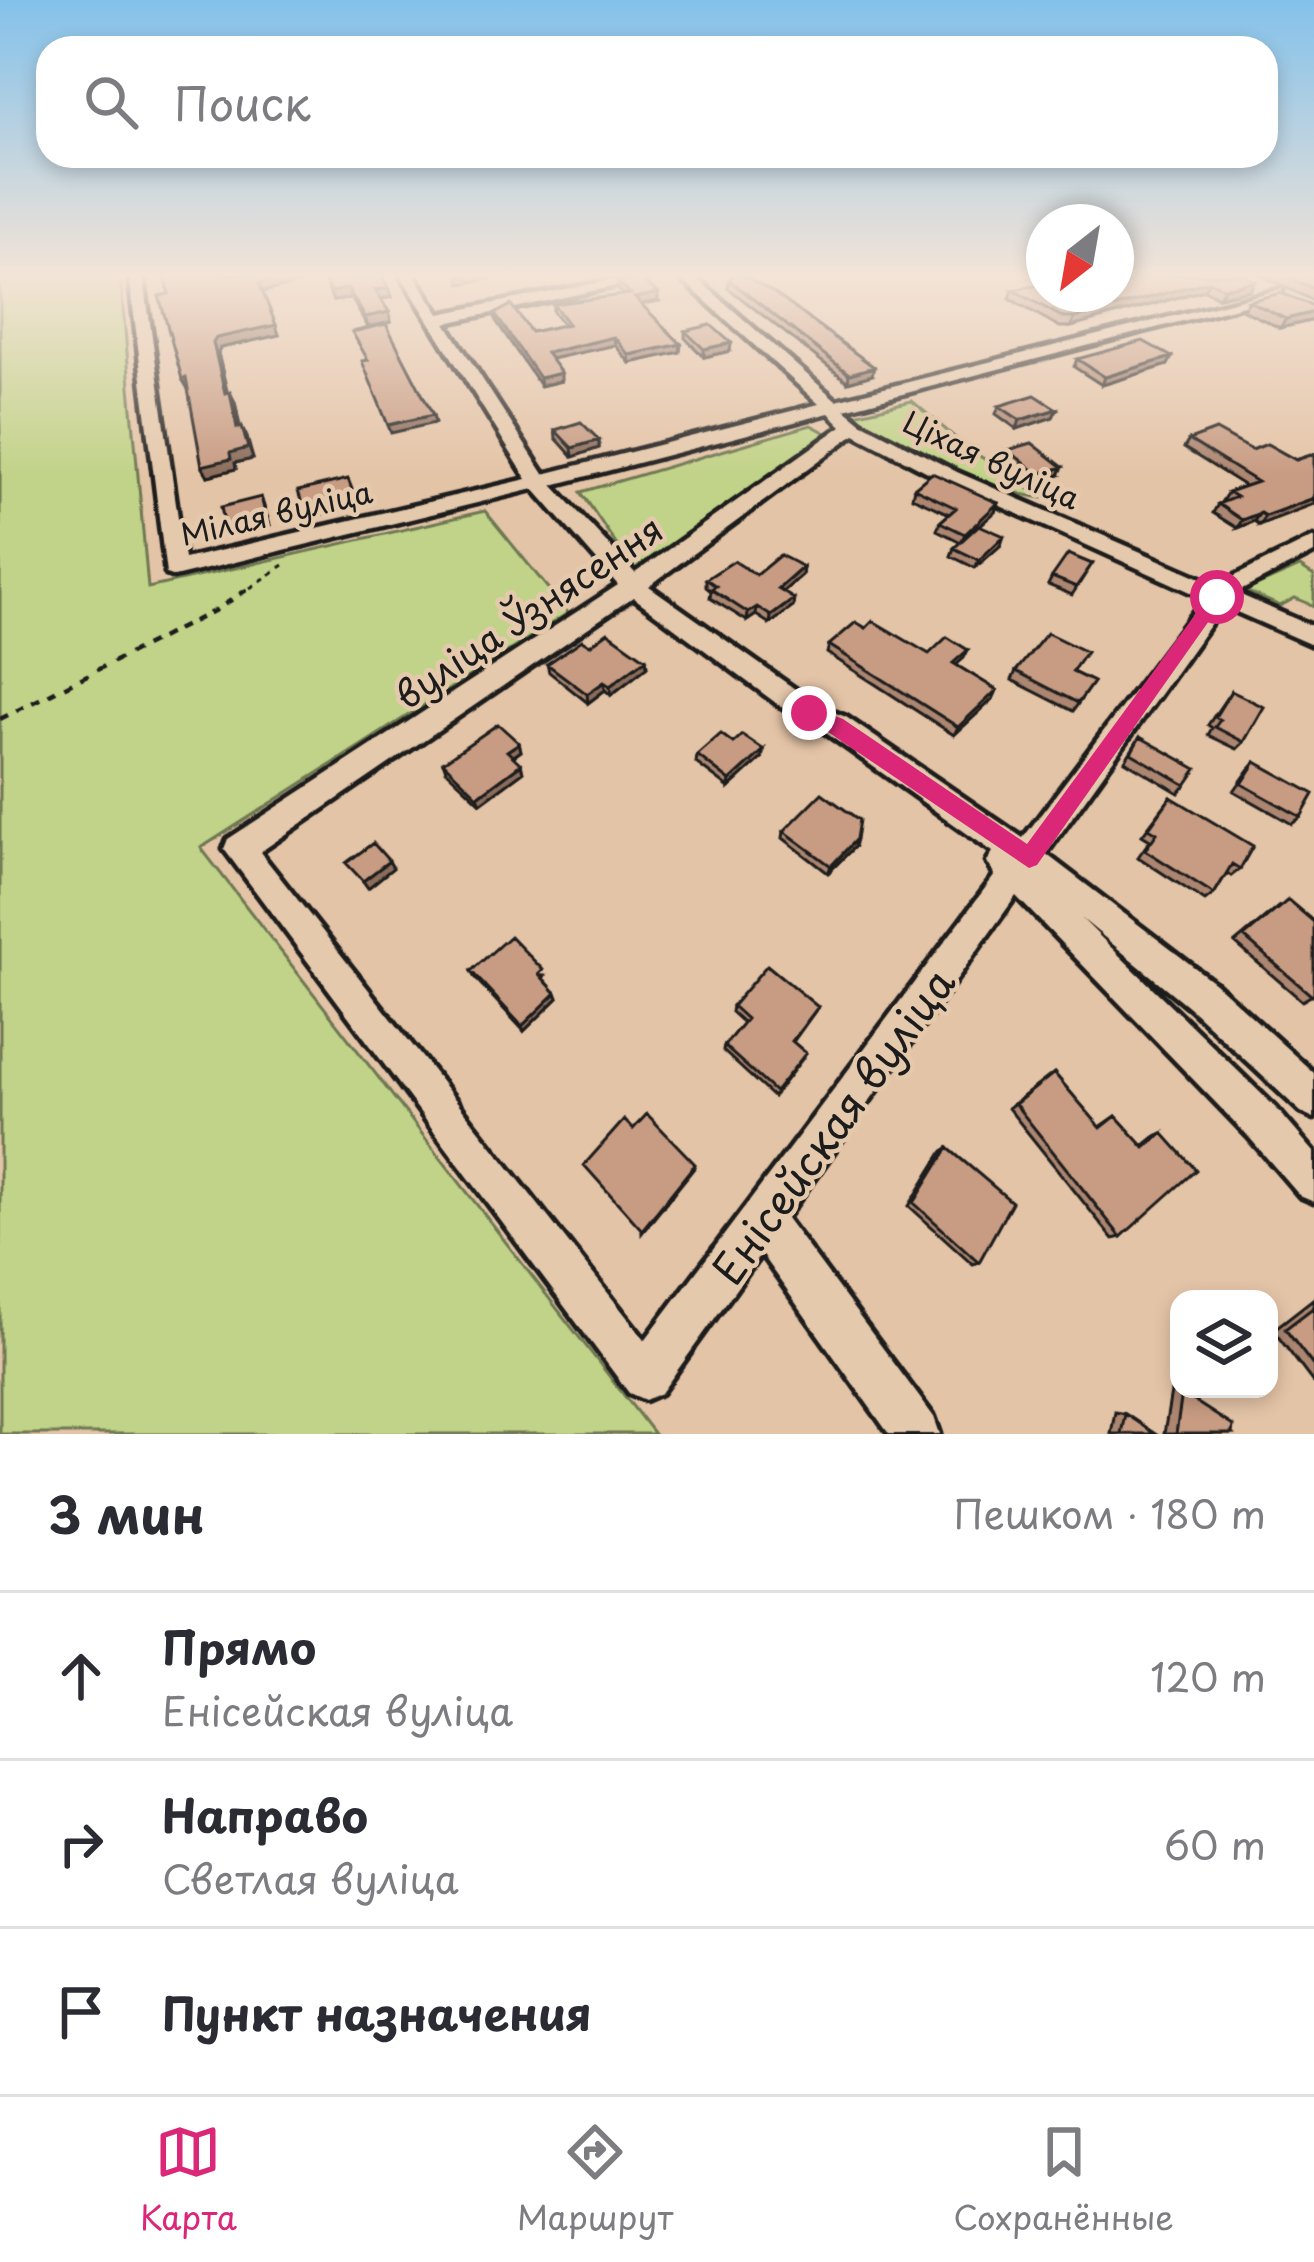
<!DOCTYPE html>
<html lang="ru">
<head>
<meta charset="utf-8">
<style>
  :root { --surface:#fff; --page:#f2f2f3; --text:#2b2b33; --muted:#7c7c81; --line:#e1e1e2; --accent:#db2777 }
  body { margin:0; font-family:"Playpen Sans",sans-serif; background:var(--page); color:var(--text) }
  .controls { position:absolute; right:36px; bottom:36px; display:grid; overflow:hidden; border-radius:24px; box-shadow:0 6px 18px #0003 }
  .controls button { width:108px; height:108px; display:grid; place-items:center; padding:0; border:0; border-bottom:3px solid var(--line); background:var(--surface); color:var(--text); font:60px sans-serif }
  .compass { position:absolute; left:1026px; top:204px; width:108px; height:108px; border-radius:50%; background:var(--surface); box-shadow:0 6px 18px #0003; rotate:211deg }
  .stop { position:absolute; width:36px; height:36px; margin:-27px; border:9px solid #db2777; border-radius:50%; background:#fff }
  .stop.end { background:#db2777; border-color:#fff; box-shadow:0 3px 12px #0008 }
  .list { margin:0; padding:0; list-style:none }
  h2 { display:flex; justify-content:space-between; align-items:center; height:156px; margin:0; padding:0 48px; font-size:51px }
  h2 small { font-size:39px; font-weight:400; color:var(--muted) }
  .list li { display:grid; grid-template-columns:78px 1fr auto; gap:36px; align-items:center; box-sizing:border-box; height:168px; padding:0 48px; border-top:3px solid var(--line) }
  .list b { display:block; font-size:45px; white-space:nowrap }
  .list p { margin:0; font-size:39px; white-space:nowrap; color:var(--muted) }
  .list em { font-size:39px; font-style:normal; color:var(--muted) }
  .icon { flex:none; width:66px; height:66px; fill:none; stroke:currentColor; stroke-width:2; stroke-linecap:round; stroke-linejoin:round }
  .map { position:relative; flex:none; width:1314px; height:1434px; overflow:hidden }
  .search { position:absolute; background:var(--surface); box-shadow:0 6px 18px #0003; left:36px; right:36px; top:36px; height:132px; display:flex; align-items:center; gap:30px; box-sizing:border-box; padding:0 42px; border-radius:36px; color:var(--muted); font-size:45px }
  .sheet { height:660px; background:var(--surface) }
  nav { display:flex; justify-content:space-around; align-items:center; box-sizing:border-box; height:168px; border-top:3px solid var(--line); background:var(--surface); font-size:33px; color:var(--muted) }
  nav a { display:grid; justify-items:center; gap:6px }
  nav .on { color:var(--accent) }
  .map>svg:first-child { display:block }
  .green { fill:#c1d388; stroke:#6e7852; stroke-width:3 }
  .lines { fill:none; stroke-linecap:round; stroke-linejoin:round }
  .minor-casing { stroke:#1c1c1c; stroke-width:9 }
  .path-far1 { stroke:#1c1c1c; stroke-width:3; stroke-dasharray:6 6; stroke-linecap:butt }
  .path { stroke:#1c1c1c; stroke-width:4.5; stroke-dasharray:9 9; stroke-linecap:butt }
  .minor { fill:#e5c9ac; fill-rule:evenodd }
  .wall { fill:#ac8671; stroke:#1c1c1c; stroke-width:3 }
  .shaded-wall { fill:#8c6d5c; stroke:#1c1c1c; stroke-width:3 }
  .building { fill:#c89c83; stroke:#1c1c1c; stroke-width:3 }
  .route { fill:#db2777 }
  .labels { text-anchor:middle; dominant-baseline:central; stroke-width:9; stroke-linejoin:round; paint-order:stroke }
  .far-street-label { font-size:30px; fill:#1c1c1c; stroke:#e5c9ac }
  .street-label { font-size:36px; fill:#1c1c1c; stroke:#e5c9ac }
  .near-street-label { font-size:42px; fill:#1c1c1c; stroke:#e5c9ac }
</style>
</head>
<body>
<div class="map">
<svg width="1314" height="1434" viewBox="0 0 1314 1434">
  <rect width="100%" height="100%" fill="#e4c4a7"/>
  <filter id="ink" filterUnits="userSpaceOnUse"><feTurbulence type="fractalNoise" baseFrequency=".00833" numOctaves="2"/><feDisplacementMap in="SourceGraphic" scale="24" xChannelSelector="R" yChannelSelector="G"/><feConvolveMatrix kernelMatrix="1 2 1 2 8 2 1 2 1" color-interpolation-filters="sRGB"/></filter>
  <g filter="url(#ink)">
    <path class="green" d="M0 274H120L148 588 485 511 568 613 201 848 654 1434H0Z
      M912 401 966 447 1043 498C986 490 895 451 850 415Z
      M811 425 830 435 634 571 581 492Z
      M1300 567 1314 576V606L1295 598 1280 606 1245 591Z"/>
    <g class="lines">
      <g class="minor-casing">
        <path id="minor" d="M129 274H143L184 559 527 479 400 274H414L440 314 642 274H670L446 323 544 474 819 404 676 274H692L836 400 1282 289V295L845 409 861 422 957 472 1217 585 1314 537V553L1236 593 1314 627V646L1223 606 1046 854 1215 983 1314 1073V1118L1301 1112 1190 1008 1081 918 1276 1108 1314 1152V1202L1300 1196 1248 1136 1016 896 786 1218 934 1417 940 1434H889L761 1254 661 1393 645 1400 629 1393 224 849 228 839 618 585 534 489 174 577 166 574ZM829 413 842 426 635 573 553 485ZM855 434 943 480 1204 598 1023 838 846 717 819 706 649 586ZM633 597 799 720 826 733 993 852 987 862 995 875 645 1340 260 852Z"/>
      </g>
      <path class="path-far1" d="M250 588 284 565"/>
      <path class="path" d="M0 719 216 610 254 585"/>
      <use href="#minor" class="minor"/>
    </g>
    <path class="wall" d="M380 274 392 297 380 299 389 312 391 322 368 327 351 298 333 301 323 278 262 292 279 335 220 348 218 353 227 393 235 402 240 427H242L247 437 253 459 235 463 236 469 208 476 188 389 182 379 166 277Z
      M1243 274 1250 290 1219 297 1204 290 1071 327H1060L1010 299 1013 290 1044 294Z
      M1258 274H1314V301Z
      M729 280 872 375 848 382 728 288Z
      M618 282 658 301 641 304 681 344 680 352 630 363 615 345 551 359 561 381 540 386 496 321 495 314 531 332 564 325 553 312V304L624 295 619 290Z
      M1249 301 1314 306V320L1280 328 1243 310Z
      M685 331 731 343 730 351 704 357 685 338Z
      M1077 359 1168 365 1102 385 1074 367Z
      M999 406 1057 409 1053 417 1017 429 996 414Z
      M555 430 599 440V448L573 457 556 438Z
      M1189 440 1252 450 1296 460 1314 454 1259 525 1254 521 1237 528 1213 513 1218 504 1224 502 1222 501 1228 492 1245 486 1184 448Z
      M1008 450 1059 475 1034 482 1005 458Z
      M914 488 998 503 995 512 980 525 1001 545 975 568 951 556 954 548 961 542 937 530 940 522 949 514 912 497Z
      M1092 564 1072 595 1048 585 1052 577Z
      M803 567 802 575 783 592 793 607 770 624 756 615 747 621 710 598 711 591 706 587V579L756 575Z
      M866 628 929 654 968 650 964 658 956 665 997 690 993 699 954 735 827 653 829 645Z
      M590 645 646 659 647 667 611 695 605 690 588 703 549 672 547 664Z
      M1016 671 1073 672 1093 682 1073 711 1012 680Z
      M1231 691 1244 742 1237 749 1208 735 1212 728 1208 725Z
      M1140 737 1186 785 1179 793 1125 761Z
      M519 743 521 751 513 757 523 772 481 803 446 770 443 762Z
      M733 743 762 758 729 788 696 763 697 755Z
      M1256 762 1301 817 1292 824 1234 791 1249 770Z
      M1171 797 1240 869 1231 876 1227 873 1214 894 1205 901 1138 857 1150 840 1142 835Z
      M784 831 854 847 828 873 783 838Z
      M1278 907 1314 994 1302 1001 1235 943Z
      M471 971 545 976 543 978 556 993 558 998 524 1031 474 977Z
      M732 1006 818 1007 793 1042 803 1058 773 1097 723 1051 724 1046 743 1023 731 1012Z
      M1054 1073 1100 1127 1116 1116 1143 1146 1154 1137 1163 1133 1121 1237 1113 1239 1008 1108Z
      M948 1148 979 1262 973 1264 909 1206 943 1151Z
      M1314 1298V1384L1273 1330Z
      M1171 1392 1182 1393 1232 1434H1164Z
      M1115 1412 1125 1414 1155 1434H1111Z"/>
    <path class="shaded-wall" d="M298 274H322L323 278 262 292 259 283Z
      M473 274H493V278L461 284 459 276Z
      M1209 281 1204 290 1071 327 1075 318Z
      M1255 281 1250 290 1219 297 1224 288Z
      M389 288 392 297 377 300 375 290Z
      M348 289 351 298 333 301 330 292Z
      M658 293V301L635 306V298Z
      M389 312 391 322 368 327 365 317Z
      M1314 312V320L1280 328 1286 319Z
      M276 325 279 335 220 348 218 353 230 403 225 393 213 343 216 338Z
      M614 337 615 345 546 360V353Z
      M731 343 730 351 704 357V349Z
      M681 344 680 352 630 363 629 355Z
      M1172 357 1168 365 1102 385 1105 377Z
      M874 367 872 375 848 382 849 374Z
      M561 373V381L540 386 539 378Z
      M230 392 235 402 242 438 237 428Z
      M1057 409 1053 417 1017 429 1020 420Z
      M433 415 435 423 391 433 388 425Z
      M242 427 253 459 235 463 236 469 208 476 202 466 230 453Z
      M599 440V448L573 457 572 448Z
      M1063 467 1059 475 1034 482 1038 474Z
      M261 497 270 525 229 536 225 527Z
      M355 497 358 505 307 518 304 510Z
      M1314 498V504L1259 525 1265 516Z
      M998 503 995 512 961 542 965 534Z
      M1260 513 1254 521 1237 528 1242 520Z
      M1004 536 1001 545 975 568 979 560Z
      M803 567 802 575 777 597 778 589Z
      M794 599 793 607 770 624 771 616Z
      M757 607 756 615 747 621 748 613Z
      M646 659 647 667 611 695 610 686Z
      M604 682 605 690 588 703 587 694Z
      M997 690 993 699 954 735 958 727Z
      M519 743 521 751 509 759 507 751Z
      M764 750 762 758 729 788 730 781Z
      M521 764 523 772 481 803 478 796Z
      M856 839 854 847 828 873 831 866Z
      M389 861 393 868 368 888 363 881Z
      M556 993 558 998 524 1031 522 1026Z
      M695 1164 694 1168 642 1233V1230Z"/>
    <path class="building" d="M176 274H298L259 283 276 325 216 338 213 343 225 393 230 392 237 428 242 427 248 448 230 453 231 459 202 466 186 378 182 379 159 296 169 294 166 277Z
      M322 274H380L389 288 375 290 389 312 365 317 348 289 330 292Z
      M733 274H742L777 295 874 367 849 374 729 280Z
      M1153 274H1243L1255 281 1224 288 1209 281 1075 318H1064L1013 290 1044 284V294H1116V282Z
      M1282 274H1314V289Z
      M640 278 658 293 635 298 681 344 629 355 614 337 546 353 561 373 539 378 495 314 511 305 531 332 568 324 553 304 630 294 618 282Z
      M1280 293 1314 306V312L1286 319 1249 301Z
      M386 324 433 415 388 425 362 361 368 360 352 332Z
      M711 325 731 343 704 349 685 331Z
      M1143 341 1172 357 1105 377 1077 359Z
      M1035 395 1057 409 1020 420 999 406Z
      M581 422 599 440 572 448 555 430Z
      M1216 430 1252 450 1267 444 1296 460 1314 454V498L1265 516 1260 513 1242 520 1218 504 1236 497 1228 492 1257 482 1189 440Z
      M1032 443 1063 467 1038 474 1008 450Z
      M932 473 998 503 965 534 940 522 956 508 914 488Z
      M348 479 355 497 304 510 298 491Z
      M261 497 266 517 225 527 221 507Z
      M979 525 1004 536 979 560 954 548Z
      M1068 554 1092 564 1076 587 1052 577Z
      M780 555 803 567 778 589 794 599 771 616 757 607 748 613 711 589 716 586 706 579 734 561 756 575Z
      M873 621 929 654 947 637 968 650 953 663 997 690 958 727 829 645 856 622 866 628Z
      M608 632 646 659 610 686 604 682 587 694 547 664 582 640 590 645Z
      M1047 633 1086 652 1072 672 1093 682 1078 703 1016 671Z
      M1231 691 1264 707 1244 742 1215 727 1220 720 1215 717Z
      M498 724 519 743 507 751 521 764 478 796 443 762Z
      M721 734 733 743 742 735 764 750 730 781 697 755Z
      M1140 737 1197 769 1186 785 1131 753Z
      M1256 762 1314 794 1301 817 1242 784Z
      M822 793 859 820 856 839 831 866 784 831Z
      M1171 797 1253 846 1240 869 1232 864 1214 894 1145 850 1157 833 1149 828Z
      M373 843 389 861 363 881 346 863Z
      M1288 900 1314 922V994L1312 996 1244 937Z
      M510 936 543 970 539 974 556 993 522 1026 471 971Z
      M767 965 818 1007 792 1041 806 1053 775 1092 724 1046 746 1019 732 1006Z
      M1054 1073 1101 1128 1116 1116 1145 1148 1163 1133 1196 1170 1121 1237 1015 1104Z
      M647 1114 695 1164 642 1230 584 1165 624 1120 633 1129Z
      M948 1148 1012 1202 979 1262 914 1203Z
      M1314 1307V1367L1285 1329Z
      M1182 1393 1233 1426 1232 1434H1176Z
      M1125 1414 1155 1434H1121Z"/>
  </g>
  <linearGradient id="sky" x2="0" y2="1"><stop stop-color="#83c1ea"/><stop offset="0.58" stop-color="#f3e4d7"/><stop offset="1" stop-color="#f3e4d7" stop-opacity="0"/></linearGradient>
  <rect width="1314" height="475" fill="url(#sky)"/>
  <path class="route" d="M1217 591 1223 593V601L1037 865 1029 868 800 713 809 706 843 719 1027 844 1211 593Z"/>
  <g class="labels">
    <g class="far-street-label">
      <text transform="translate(992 459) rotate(25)">Ціхая вуліца</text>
      <text transform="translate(276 512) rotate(-13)">Мілая вуліца</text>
    </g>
    <g class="street-label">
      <text transform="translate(528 611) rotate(-34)">вуліца Ўзнясення</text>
    </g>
    <g class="near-street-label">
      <text transform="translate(832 1125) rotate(-54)">Енісейская вуліца</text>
    </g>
  </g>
</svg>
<div class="controls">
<button><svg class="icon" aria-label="layers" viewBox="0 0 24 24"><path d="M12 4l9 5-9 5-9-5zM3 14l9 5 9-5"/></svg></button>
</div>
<svg class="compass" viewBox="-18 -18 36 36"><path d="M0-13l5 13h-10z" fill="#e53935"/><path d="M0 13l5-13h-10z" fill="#7c7c81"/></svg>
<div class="stop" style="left:1217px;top:597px"></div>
<div class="stop end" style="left:809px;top:713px"></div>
<div class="search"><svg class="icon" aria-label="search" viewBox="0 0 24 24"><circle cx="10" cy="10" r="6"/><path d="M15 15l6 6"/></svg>Поиск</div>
</div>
<section class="sheet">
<h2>3 мин<small>Пешком · 180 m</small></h2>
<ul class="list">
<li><svg class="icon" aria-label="ahead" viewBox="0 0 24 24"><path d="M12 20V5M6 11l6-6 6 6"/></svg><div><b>Прямо</b><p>Енісейская вуліца</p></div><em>120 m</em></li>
<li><svg class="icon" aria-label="right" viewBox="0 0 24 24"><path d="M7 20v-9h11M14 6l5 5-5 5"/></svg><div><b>Направо</b><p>Светлая вуліца</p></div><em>60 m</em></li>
<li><svg class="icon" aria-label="arrive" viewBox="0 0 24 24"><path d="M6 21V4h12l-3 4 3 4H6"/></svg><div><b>Пункт назначения</b></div></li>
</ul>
</section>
<nav>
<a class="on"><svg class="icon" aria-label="map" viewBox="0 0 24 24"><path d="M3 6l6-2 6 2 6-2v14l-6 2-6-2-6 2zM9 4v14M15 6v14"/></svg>Карта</a>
<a><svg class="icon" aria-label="directions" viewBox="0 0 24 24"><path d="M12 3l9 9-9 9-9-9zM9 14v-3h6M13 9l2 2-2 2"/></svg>Маршрут</a>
<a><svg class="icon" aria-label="saved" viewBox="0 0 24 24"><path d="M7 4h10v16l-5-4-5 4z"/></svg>Сохранённые</a>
</nav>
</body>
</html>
